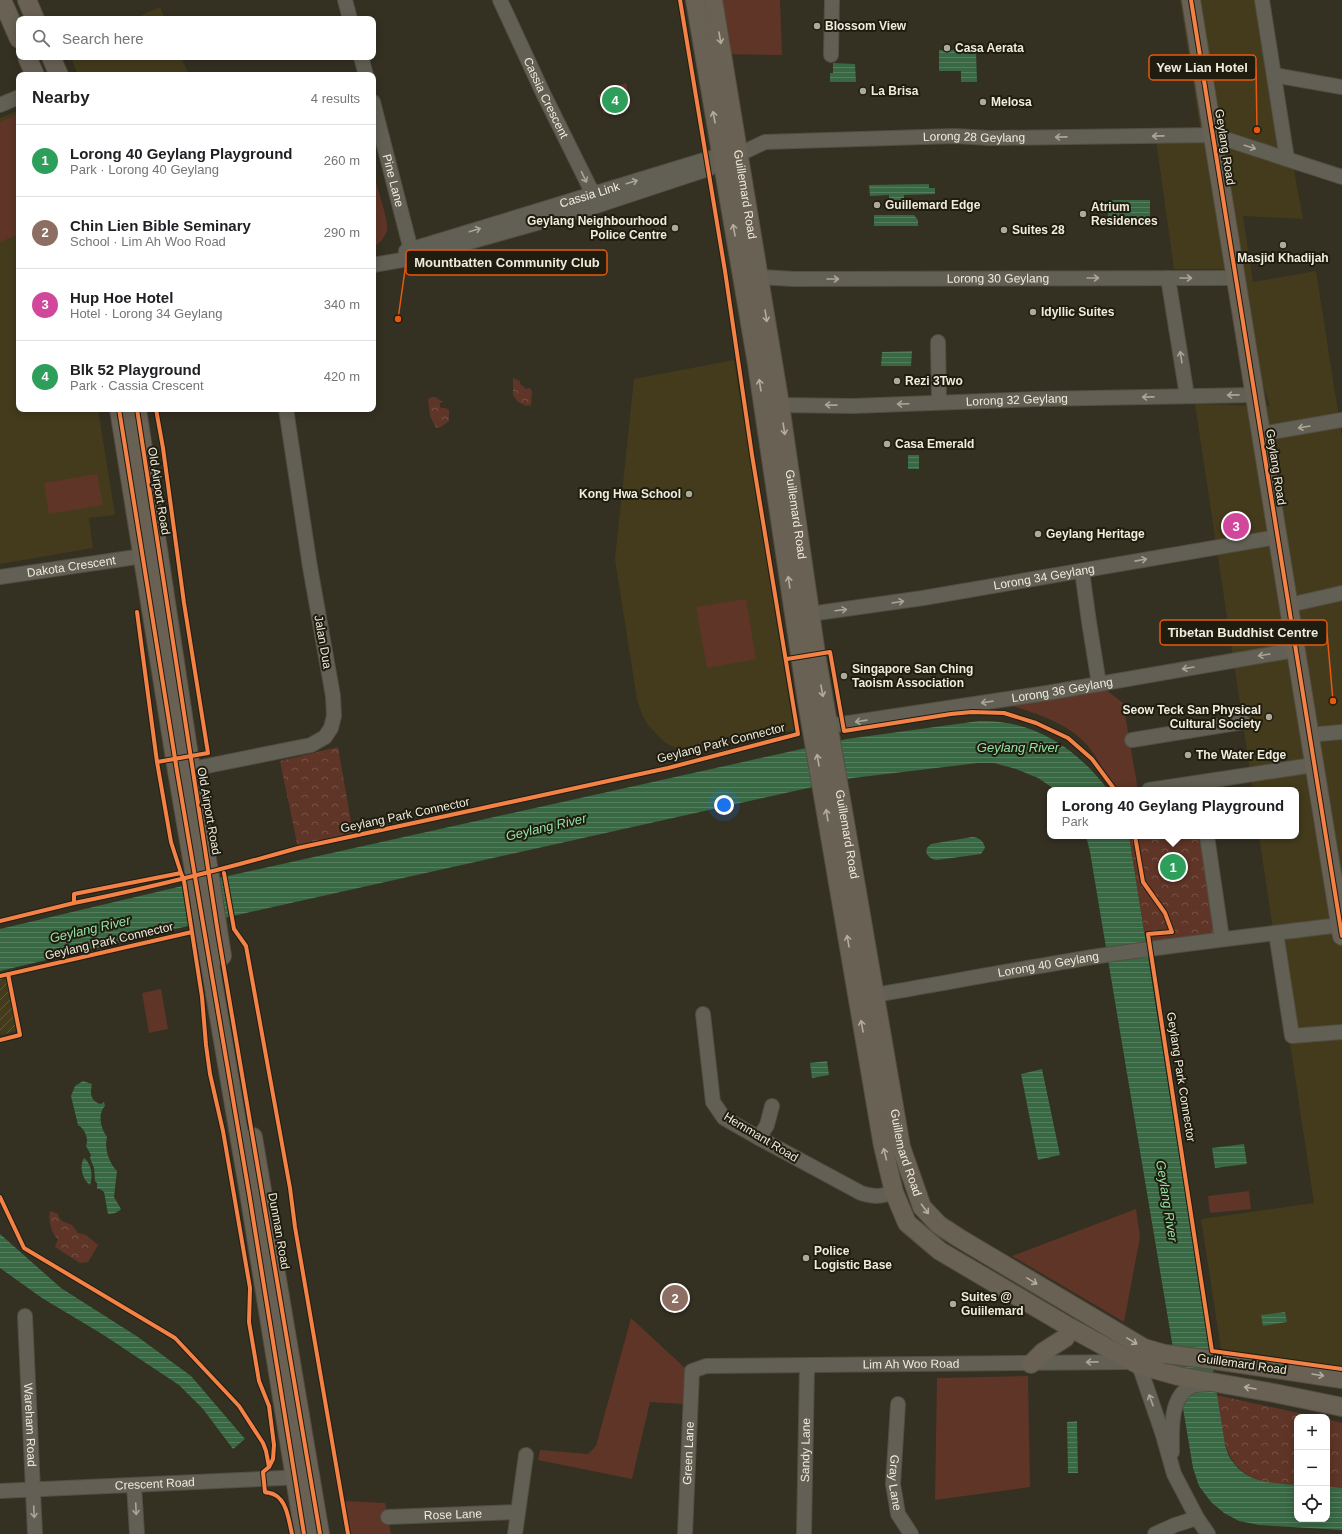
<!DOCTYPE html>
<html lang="en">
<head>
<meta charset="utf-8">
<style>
  :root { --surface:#fff; --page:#f6f6f6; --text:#202124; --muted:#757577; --line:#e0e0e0; --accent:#ea580c }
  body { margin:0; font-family:Arial,sans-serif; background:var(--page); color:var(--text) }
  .controls { position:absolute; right:12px; bottom:12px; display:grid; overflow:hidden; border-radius:8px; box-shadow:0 2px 10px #0003 }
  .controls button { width:36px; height:36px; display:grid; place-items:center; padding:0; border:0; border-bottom:1px solid var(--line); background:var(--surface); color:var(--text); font:20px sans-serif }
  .you { position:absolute; left:724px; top:805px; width:14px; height:14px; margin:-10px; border:3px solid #fff; border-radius:50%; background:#1a73e8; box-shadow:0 0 0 6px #1a73e833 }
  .badge { display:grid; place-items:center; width:26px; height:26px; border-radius:50%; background:var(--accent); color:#fff; font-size:13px; font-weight:700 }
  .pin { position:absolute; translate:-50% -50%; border:2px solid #fff; box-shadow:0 1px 4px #0006 }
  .popup { position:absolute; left:1047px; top:787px; width:252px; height:52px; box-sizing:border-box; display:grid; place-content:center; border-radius:8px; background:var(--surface); filter:drop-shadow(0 1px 3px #0005); font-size:13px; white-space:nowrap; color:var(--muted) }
  .popup b { font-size:15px; color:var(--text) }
  .popup::after { content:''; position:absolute; left:50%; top:100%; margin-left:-8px; border:8px solid transparent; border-top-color:var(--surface) }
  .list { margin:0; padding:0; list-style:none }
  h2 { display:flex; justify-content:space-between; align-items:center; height:52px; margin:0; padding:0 16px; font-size:17px }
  h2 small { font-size:13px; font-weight:400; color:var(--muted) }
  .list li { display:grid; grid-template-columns:26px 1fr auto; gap:12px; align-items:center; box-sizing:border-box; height:72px; padding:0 16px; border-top:1px solid var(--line) }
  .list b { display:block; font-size:15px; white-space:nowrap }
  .list p { margin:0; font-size:13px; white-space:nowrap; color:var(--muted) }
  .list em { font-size:13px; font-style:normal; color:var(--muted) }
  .icon { flex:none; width:22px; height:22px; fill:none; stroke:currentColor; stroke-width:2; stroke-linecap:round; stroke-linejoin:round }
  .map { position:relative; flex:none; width:1342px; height:1534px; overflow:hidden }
  .search { position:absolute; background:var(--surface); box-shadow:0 2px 10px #0003; left:16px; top:16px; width:360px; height:44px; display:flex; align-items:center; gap:10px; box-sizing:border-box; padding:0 14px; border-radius:8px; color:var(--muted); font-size:15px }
  .panel { position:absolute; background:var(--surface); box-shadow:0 2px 10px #0003; left:16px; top:72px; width:360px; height:340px; border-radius:8px }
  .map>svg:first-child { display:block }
  .built { fill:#443b1d }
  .industrial { fill:url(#industrial-furrows) }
  .green { fill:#5f3527 }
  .park { fill:url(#park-crowns) }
  .water { fill:url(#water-rules) }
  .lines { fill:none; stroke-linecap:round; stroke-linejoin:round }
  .minor-casing { stroke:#524e42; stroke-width:16 }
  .major-casing { stroke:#524e42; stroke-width:20 }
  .minor { stroke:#625f54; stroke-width:14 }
  .major { stroke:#696154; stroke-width:18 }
  .major-bridge-casing { stroke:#524e42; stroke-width:20; stroke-linecap:butt }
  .major-bridge { stroke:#696154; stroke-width:18 }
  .cycleway-casing { stroke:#1f1c10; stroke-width:6 }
  .cycleway { stroke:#f48246; stroke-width:4 }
  .oneway { stroke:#b3ad9f }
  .oneway2 { stroke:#a9a698 }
  .poi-dot { fill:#aeaa9b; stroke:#1f1c10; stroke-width:1.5 }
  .labels { text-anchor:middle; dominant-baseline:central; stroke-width:4; stroke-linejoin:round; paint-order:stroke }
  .poi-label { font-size:12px; font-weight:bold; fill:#f0ecdc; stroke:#1f1c10; text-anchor:start }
  .street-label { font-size:12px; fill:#f0ecdc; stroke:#1f1c10 }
  .water-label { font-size:13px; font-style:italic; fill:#93e1a5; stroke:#1f1c10 }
  .leader { fill:none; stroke:#e8590c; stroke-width:1.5 }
  .callout-dot { fill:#e8590c; stroke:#1f1c10; stroke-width:1.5 }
  .callout { fill:#1f1c10; stroke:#e8590c; stroke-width:1.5 }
  .callout-label { font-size:13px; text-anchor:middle; font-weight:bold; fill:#f0ecdc }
</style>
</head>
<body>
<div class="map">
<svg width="1342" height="1534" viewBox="0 0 1342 1534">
  <defs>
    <pattern id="industrial-furrows" width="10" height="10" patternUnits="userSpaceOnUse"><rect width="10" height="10" fill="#443b1d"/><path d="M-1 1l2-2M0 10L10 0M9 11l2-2" fill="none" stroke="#5f583d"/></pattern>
    <pattern id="park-crowns" width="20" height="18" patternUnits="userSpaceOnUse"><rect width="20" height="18" fill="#5f3527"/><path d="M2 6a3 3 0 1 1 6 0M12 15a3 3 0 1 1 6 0" fill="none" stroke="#765246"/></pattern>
    <pattern id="water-rules" width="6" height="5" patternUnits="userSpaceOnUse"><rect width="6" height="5" fill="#396844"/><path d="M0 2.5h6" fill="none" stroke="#567e5e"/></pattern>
  </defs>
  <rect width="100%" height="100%" fill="#343022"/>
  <path class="built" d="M1180 0H1263L1303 219 1243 216 1253 282 1316 271 1342 437V1375H1339L1338 1366 1221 1349 1201 1219 1314 1203 1259 836H1296V790H1253L1195 404 1270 406 1223 269H1174L1156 140H1202Z
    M160 7 165 19H133Z
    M71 57H181L189 75H78Z
    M19 110V409H98L115 515 89 518 93 548 0 564V118Z
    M734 360 794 730 692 753 681 751 664 742 648 725 642 714 637 700 615 559 634 379Z"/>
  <path class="industrial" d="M7 976 16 1031 0 1035V978Z"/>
  <path class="green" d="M713 0H780L782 55 722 54Z
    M19 114V234L0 242V122Z
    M373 172C376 184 389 221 387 230 385 238 380 243 373 247Z
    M97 474 103 505 49 514 44 483Z
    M746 599 756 659 707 668 696 607Z
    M1100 685 1123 703 1138 790H1115C1106 775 1098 758 1087 745 1064 719 1027 711 996 701Z
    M161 989 168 1029 149 1033 142 993Z
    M1249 1191 1251 1209 1210 1213 1208 1196Z
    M1136 1209 1140 1237 1124 1322 1012 1256Z
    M631 1318 685 1368 684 1404 650 1402 632 1479 538 1460 540 1450 588 1454 596 1446Z
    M1028 1376 1030 1487 935 1500 937 1378Z
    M343 1501 385 1503 391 1534H348Z"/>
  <path class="park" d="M626 83 631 106 604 113 598 95Z
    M513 378 520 381V384L526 389 530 388 532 391 531 405 526 406 518 402 513 395Z
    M432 397H435L443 402 440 403V407L442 408H446L449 410V421L441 427 436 428 430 416 428 399Z
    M338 747 353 833 298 848 280 761Z
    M1129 836H1206L1222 939 1147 949Z
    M50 1211 58 1214 59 1218 62 1221 72 1225 78 1233 86 1235 98 1245 88 1262 80 1263 55 1247 58 1239C51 1233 48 1220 50 1211Z
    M1216 1395 1317 1417H1297V1485C1286 1484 1271 1485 1260 1481 1222 1468 1221 1429 1216 1395Z
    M1327 1419 1342 1423V1488L1327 1487Z"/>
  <path class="water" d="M939 50H976L977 82H961V71H939Z
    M833 63 855 64 856 82H830V73H833Z
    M929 184V188H935V194L904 195V202H889V195L870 196 869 185Z
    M1108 200H1150V222H1108Z
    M874 215H914L918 220V226H874Z
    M912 351 911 366H881L882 352Z
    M908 455H919V469H908Z
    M979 721C1032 719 1078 749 1108 790H1056L1038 778 1016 769 994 763H978L853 778 188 926 0 971V929L178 887 847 739Z
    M1086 836H1129L1225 1445C1227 1451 1229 1458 1233 1462 1248 1484 1274 1483 1297 1485V1519H1327V1487L1342 1488V1530L1259 1525 1239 1521 1224 1513 1211 1502 1199 1486 1193 1468 1090 852Z
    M972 837C979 837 984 841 985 848L981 854 937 860C927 859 922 850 931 844Z
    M827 1061 829 1075 812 1078 810 1063Z
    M1042 1069 1060 1155 1038 1160 1021 1074Z
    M83 1081 92 1084C90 1093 90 1101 101 1104L104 1102 105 1106C97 1114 101 1129 107 1137 104 1148 109 1163 117 1171L114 1197 121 1209C118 1213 112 1214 108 1214L104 1192 100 1189H97V1183L95 1181 94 1168 90 1158 91 1155 86 1146C89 1139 85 1129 78 1125L71 1096 75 1086Z
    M1244 1144 1247 1164 1215 1168 1212 1148Z
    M84 1158C92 1164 93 1176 90 1185 82 1179 79 1166 84 1158Z
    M0 1234 61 1288 138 1337 191 1376 245 1439 233 1449 203 1409 179 1385 102 1334 42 1298 0 1268Z
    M1285 1312 1287 1322 1263 1326 1261 1315Z
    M1077 1421 1078 1473H1068L1067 1422Z"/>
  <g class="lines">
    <g class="minor-casing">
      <g id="minor">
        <path d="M345 0 350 19"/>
        <path id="s1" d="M500 0 543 93 590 188 595 193"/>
        <path d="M1262 0 1287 159"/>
        <path d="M831 55 832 0"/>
        <path d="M361 57 366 75"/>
        <path d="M1274 75 1342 87"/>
        <path id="s2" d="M373 102 413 258"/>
        <path d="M0 105 19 97"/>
        <path id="s3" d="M406 251 724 154"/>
        <path id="s4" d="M373 265 413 258 590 208 708 169 765 142 954 136 990 138 1213 135 1342 177"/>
        <path id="s5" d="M760 277 794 279 1235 278"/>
        <path d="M1168 278 1187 396"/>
        <path d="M938 342 939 402"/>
        <path id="s6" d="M780 405 853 406 1037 399 1254 395"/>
        <path d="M1261 434 1342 420"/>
        <path d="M1082 571 1089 622 1099 684"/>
        <path id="s7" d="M0 577 143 556"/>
        <path d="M1289 605 1342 593"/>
        <path id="s8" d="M810 614 923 598 1277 537"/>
        <path id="s9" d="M829 726 1047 693 1295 650"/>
        <path d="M1308 735 1342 732"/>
        <path d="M1132 740 1243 722"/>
        <path d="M182 771 311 745 325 737 331 728 334 716 333 696 310 567 286 409"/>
        <path d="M1149 790 1313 765"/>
        <path d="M1207 836 1222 939"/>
        <path d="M1276 933 1292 1036 1342 1032"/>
        <path id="s10" d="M875 995C950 982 1024 968 1099 956 1179 944 1260 935 1340 925"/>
        <path d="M703 1014 713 1102 724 1118 759 1138 861 1193C875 1197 880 1197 894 1192"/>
        <path d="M759 1138 767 1125 772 1106"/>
        <path id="s11" d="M25 1316 35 1534"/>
        <path d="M1139 1365 1163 1435 1174 1474 1197 1518 1208 1534"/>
        <path id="s12" d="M898 1404 893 1484 898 1514 911 1534"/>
        <path d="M1172 1452C1172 1433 1169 1398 1190 1387 1195 1384 1203 1385 1209 1384"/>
        <path d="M134 1485 137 1534"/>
        <path id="s13" d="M0 1491 304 1477"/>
        <path id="s14" d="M388 1517 518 1512"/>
        <path d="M515 1534 526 1455"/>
        <path id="s15" d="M685 1534 692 1371 706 1366 1131 1362"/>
        <path id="s16" d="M804 1534 807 1366"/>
        <path d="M1155 1534 1175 1525 1197 1518"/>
      </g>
    </g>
    <g class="major-casing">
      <g id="major">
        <path d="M2 0 19 39"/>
        <path d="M27 0 35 19"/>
        <path d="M695 0 757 364 807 702 883 1146 894 1192 907 1223 940 1251 1071 1328 1139 1365 1178 1376 1274 1393 1342 1407"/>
        <path id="s17" d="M713 0 780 405 816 654 901 1147 922 1207 939 1225 959 1238 1144 1348 1165 1354"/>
        <path d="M1191 0 1342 936"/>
        <path d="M27 57 35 75"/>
        <path d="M51 57 59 75"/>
        <path d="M119 409 177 771 249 1193 304 1534"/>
        <path d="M137 409 191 769 210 877 222 956"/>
        <path d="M253 1137 320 1534"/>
        <path d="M1215 1360 1342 1379"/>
        <path d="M1031 1364 1043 1352 1065 1338 1071 1328"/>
      </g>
    </g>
    <use href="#minor" class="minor"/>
    <use href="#major" class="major"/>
    <g class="major-bridge-casing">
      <path id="major-bridge" d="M1165 1354 1215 1360"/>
    </g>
    <use href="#major-bridge" class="major-bridge"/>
    <g class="cycleway-casing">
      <path id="cycleway" d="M1191 0 1342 936
        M119 409 177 771 249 1193 304 1534
        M137 409 218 933 320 1534
        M156 409 163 448 184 603 208 753 157 762
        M137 612 157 762 171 842 181 873
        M787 659 830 652 844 731 951 714 972 712 1004 713 1036 723 1068 738 1092 759 1115 790
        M1135 836 1143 882 1165 913 1172 932 1148 934 1212 1351 1342 1369
        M224 873 234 929 246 946 290 1188 295 1227 348 1534
        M0 921 74 903
        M0 976 192 932
        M0 1040 20 1035 8 974
        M0 1197 24 1248 175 1338 239 1406 263 1443 266 1451 269 1467
        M292 1534C289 1522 287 1501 275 1495 272 1493 268 1493 265 1492L263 1472 269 1467 273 1459 274 1445 269 1406 259 1381 249 1322 250 1288 223 1131 210 1074 206 1045 202 997 184 881 181 873 74 894V903C150 888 224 869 298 848L668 768 798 734 752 455 725 271 680 0"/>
    </g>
    <use href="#cycleway" class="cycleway"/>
  </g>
  <defs><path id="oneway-shaft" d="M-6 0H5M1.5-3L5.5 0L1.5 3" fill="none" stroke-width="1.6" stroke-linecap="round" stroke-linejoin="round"/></defs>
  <g class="oneway">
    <use href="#oneway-shaft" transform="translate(720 38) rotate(80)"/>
    <use href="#oneway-shaft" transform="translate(714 117) rotate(-100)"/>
    <use href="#oneway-shaft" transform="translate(734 230) rotate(-100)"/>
    <use href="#oneway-shaft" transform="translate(766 316) rotate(81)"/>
    <use href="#oneway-shaft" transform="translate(760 385) rotate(-99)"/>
    <use href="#oneway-shaft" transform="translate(784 429) rotate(81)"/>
    <use href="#oneway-shaft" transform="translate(789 582) rotate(-98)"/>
    <use href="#oneway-shaft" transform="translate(822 691) rotate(80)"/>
    <use href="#oneway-shaft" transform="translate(818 760) rotate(-100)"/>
    <use href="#oneway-shaft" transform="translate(827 815) rotate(-99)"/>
    <use href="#oneway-shaft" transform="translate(848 941) rotate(-100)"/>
    <use href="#oneway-shaft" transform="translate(862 1026) rotate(-100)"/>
    <use href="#oneway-shaft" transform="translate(885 1154) rotate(-104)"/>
    <use href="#oneway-shaft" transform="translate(925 1209) rotate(53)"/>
    <use href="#oneway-shaft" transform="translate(1032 1281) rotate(31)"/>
    <use href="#oneway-shaft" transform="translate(1132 1341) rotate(31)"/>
    <use href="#oneway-shaft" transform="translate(1318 1375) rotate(9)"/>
    <use href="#oneway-shaft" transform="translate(1250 1388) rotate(-170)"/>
  </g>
  <g class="oneway2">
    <use href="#oneway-shaft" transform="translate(1158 136) rotate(179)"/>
    <use href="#oneway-shaft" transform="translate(1061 137) rotate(179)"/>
    <use href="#oneway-shaft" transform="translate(1250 147) rotate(18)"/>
    <use href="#oneway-shaft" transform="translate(584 177) rotate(64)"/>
    <use href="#oneway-shaft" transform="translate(632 182) rotate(-17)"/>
    <use href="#oneway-shaft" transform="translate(475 230) rotate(-17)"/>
    <use href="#oneway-shaft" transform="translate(1093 278)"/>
    <use href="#oneway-shaft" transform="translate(1186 278)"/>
    <use href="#oneway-shaft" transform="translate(833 279)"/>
    <use href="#oneway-shaft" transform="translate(1181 357) rotate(-99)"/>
    <use href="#oneway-shaft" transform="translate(1233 395) rotate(179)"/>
    <use href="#oneway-shaft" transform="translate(1148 397) rotate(179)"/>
    <use href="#oneway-shaft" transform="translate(903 404) rotate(178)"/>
    <use href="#oneway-shaft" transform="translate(831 405) rotate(-179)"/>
    <use href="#oneway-shaft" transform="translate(1304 427) rotate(170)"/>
    <use href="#oneway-shaft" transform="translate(1141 560) rotate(-11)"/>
    <use href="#oneway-shaft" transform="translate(898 602) rotate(-9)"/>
    <use href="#oneway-shaft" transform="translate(841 610) rotate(-7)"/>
    <use href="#oneway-shaft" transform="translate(1264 655) rotate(171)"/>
    <use href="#oneway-shaft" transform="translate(1188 668) rotate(170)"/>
    <use href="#oneway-shaft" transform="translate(987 702) rotate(172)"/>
    <use href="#oneway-shaft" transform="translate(861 721) rotate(172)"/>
    <use href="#oneway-shaft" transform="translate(1092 1362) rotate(179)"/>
    <use href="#oneway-shaft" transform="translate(1151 1400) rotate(-110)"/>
    <use href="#oneway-shaft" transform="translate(136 1509) rotate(87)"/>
    <use href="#oneway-shaft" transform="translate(34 1512) rotate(87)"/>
  </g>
  <g class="poi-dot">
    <circle cx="817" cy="26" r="4"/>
    <circle cx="947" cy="48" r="4"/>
    <circle cx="863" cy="91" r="4"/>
    <circle cx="983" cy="102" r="4"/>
    <circle cx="877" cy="205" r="4"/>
    <circle cx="1083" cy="214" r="4"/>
    <circle cx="675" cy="228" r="4"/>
    <circle cx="1004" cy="230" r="4"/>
    <circle cx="1283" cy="245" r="4"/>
    <circle cx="1033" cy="312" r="4"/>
    <circle cx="897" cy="381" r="4"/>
    <circle cx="887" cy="444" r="4"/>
    <circle cx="689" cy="494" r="4"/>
    <circle cx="1038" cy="534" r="4"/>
    <circle cx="844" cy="676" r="4"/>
    <circle cx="1269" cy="717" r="4"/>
    <circle cx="1188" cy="755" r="4"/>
    <circle cx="806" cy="1258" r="4"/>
    <circle cx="953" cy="1304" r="4"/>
  </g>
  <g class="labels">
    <g class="poi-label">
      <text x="825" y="26">Blossom View</text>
      <text x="955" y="48">Casa Aerata</text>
      <text x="871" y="91">La Brisa</text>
      <text x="991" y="102">Melosa</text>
      <text x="885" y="205">Guillemard Edge</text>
      <text x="1091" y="207">Atrium<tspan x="1091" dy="14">Residences</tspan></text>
      <text x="667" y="221" text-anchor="end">Geylang Neighbourhood<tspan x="667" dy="14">Police Centre</tspan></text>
      <text x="1012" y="230">Suites 28</text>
      <text x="1283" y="258" text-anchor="middle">Masjid Khadijah</text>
      <text x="1041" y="312">Idyllic Suites</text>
      <text x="905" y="381">Rezi 3Two</text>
      <text x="895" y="444">Casa Emerald</text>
      <text x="681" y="494" text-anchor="end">Kong Hwa School</text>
      <text x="1046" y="534">Geylang Heritage</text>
      <text x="852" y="669">Singapore San Ching<tspan x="852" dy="14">Taoism Association</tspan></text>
      <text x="1261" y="710" text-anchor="end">Seow Teck San Physical<tspan x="1261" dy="14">Cultural Society</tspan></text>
      <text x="1196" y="755">The Water Edge</text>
      <text x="814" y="1251">Police<tspan x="814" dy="14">Logistic Base</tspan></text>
      <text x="961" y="1297">Suites @<tspan x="961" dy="14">Guiilemard</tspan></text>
    </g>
    <g class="street-label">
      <text stroke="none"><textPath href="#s1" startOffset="108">Cassia Crescent</textPath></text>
      <text stroke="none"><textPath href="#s4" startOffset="621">Lorong 28 Geylang</textPath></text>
      <text transform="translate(1225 147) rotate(81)">Geylang Road</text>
      <text stroke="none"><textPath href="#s2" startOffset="81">Pine Lane</textPath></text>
      <text stroke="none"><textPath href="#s17" startOffset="197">Guillemard Road</textPath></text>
      <text stroke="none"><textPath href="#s3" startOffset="192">Cassia Link</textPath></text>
      <text stroke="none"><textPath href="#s5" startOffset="238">Lorong 30 Geylang</textPath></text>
      <text stroke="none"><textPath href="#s6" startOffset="237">Lorong 32 Geylang</textPath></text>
      <text transform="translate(1276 467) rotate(81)">Geylang Road</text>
      <text transform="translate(159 491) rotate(81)">Old Airport Road</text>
      <text stroke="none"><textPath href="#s17" startOffset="521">Guillemard Road</textPath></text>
      <text stroke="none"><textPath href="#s7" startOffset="72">Dakota Crescent</textPath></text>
      <text stroke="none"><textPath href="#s8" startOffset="237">Lorong 34 Geylang</textPath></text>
      <text transform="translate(323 642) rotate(80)">Jalan Dua</text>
      <text stroke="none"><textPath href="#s9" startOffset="236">Lorong 36 Geylang</textPath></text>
      <text transform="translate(721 743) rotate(-14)">Geylang Park Connector</text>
      <text transform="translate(209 811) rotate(80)">Old Airport Road</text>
      <text transform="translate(405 815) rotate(-12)">Geylang Park Connector</text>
      <text stroke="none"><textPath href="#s17" startOffset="845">Guillemard Road</textPath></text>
      <text transform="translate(109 941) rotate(-13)">Geylang Park Connector</text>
      <text stroke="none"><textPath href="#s10" startOffset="176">Lorong 40 Geylang</textPath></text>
      <text transform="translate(1181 1077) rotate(81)">Geylang Park Connector</text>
      <text transform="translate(761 1137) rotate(31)">Hemmant Road</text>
      <text stroke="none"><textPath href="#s17" startOffset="1169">Guillemard Road</textPath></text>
      <text transform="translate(279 1231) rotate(80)">Dunman Road</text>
      <text transform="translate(1242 1364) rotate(8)">Guillemard Road</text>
      <text stroke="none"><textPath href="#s15" startOffset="383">Lim Ah Woo Road</textPath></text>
      <text stroke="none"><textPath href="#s11" startOffset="109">Wareham Road</textPath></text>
      <text stroke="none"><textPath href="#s16" startOffset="84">Sandy Lane</textPath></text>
      <text stroke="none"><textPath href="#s15" startOffset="81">Green Lane</textPath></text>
      <text stroke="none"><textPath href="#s12" startOffset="79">Gray Lane</textPath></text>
      <text stroke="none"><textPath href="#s13" startOffset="155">Crescent Road</textPath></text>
      <text stroke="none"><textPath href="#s14" startOffset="65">Rose Lane</textPath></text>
    </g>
    <g class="water-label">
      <text x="1018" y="747">Geylang River</text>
      <text transform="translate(546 827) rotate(-13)">Geylang River</text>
      <text transform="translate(90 929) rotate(-13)">Geylang River</text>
      <text transform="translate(1167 1201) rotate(81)">Geylang River</text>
    </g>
  </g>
  <path class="leader" d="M1257 130L1256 68M398 319L406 263M1333 701L1327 633"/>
  <g class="callout-dot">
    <circle cx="1257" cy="130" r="4"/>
    <circle cx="398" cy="319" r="4"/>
    <circle cx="1333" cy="701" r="4"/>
  </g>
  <g class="callout">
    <rect x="1149" y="55" width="107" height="25" rx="4"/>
    <rect x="406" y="250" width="201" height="25" rx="4"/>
    <rect x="1160" y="620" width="167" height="25" rx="4"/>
  </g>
  <g class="callout-label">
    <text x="1202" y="72">Yew Lian Hotel</text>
    <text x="507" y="267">Mountbatten Community Club</text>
    <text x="1243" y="637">Tibetan Buddhist Centre</text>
  </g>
</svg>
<div class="controls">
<button>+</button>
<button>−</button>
<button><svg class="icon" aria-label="locate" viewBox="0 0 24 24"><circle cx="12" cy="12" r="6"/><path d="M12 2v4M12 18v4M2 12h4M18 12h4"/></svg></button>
</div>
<div class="you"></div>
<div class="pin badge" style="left:1173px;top:867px;background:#2e9e5b">1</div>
<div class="popup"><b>Lorong 40 Geylang Playground</b>Park</div>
<div class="pin badge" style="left:675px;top:1298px;background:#8d6e63">2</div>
<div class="pin badge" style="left:1236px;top:526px;background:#d1479c">3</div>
<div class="pin badge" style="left:615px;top:100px;background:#2e9e5b">4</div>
<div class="search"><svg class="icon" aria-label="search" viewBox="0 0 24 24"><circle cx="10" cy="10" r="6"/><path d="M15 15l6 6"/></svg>Search here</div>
<section class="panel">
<h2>Nearby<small>4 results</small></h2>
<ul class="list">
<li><span class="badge" style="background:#2e9e5b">1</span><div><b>Lorong 40 Geylang Playground</b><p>Park · Lorong 40 Geylang</p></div><em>260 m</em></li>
<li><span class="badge" style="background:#8d6e63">2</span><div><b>Chin Lien Bible Seminary</b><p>School · Lim Ah Woo Road</p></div><em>290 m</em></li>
<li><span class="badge" style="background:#d1479c">3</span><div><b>Hup Hoe Hotel</b><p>Hotel · Lorong 34 Geylang</p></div><em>340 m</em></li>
<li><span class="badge" style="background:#2e9e5b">4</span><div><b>Blk 52 Playground</b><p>Park · Cassia Crescent</p></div><em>420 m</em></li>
</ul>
</section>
</div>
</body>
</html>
